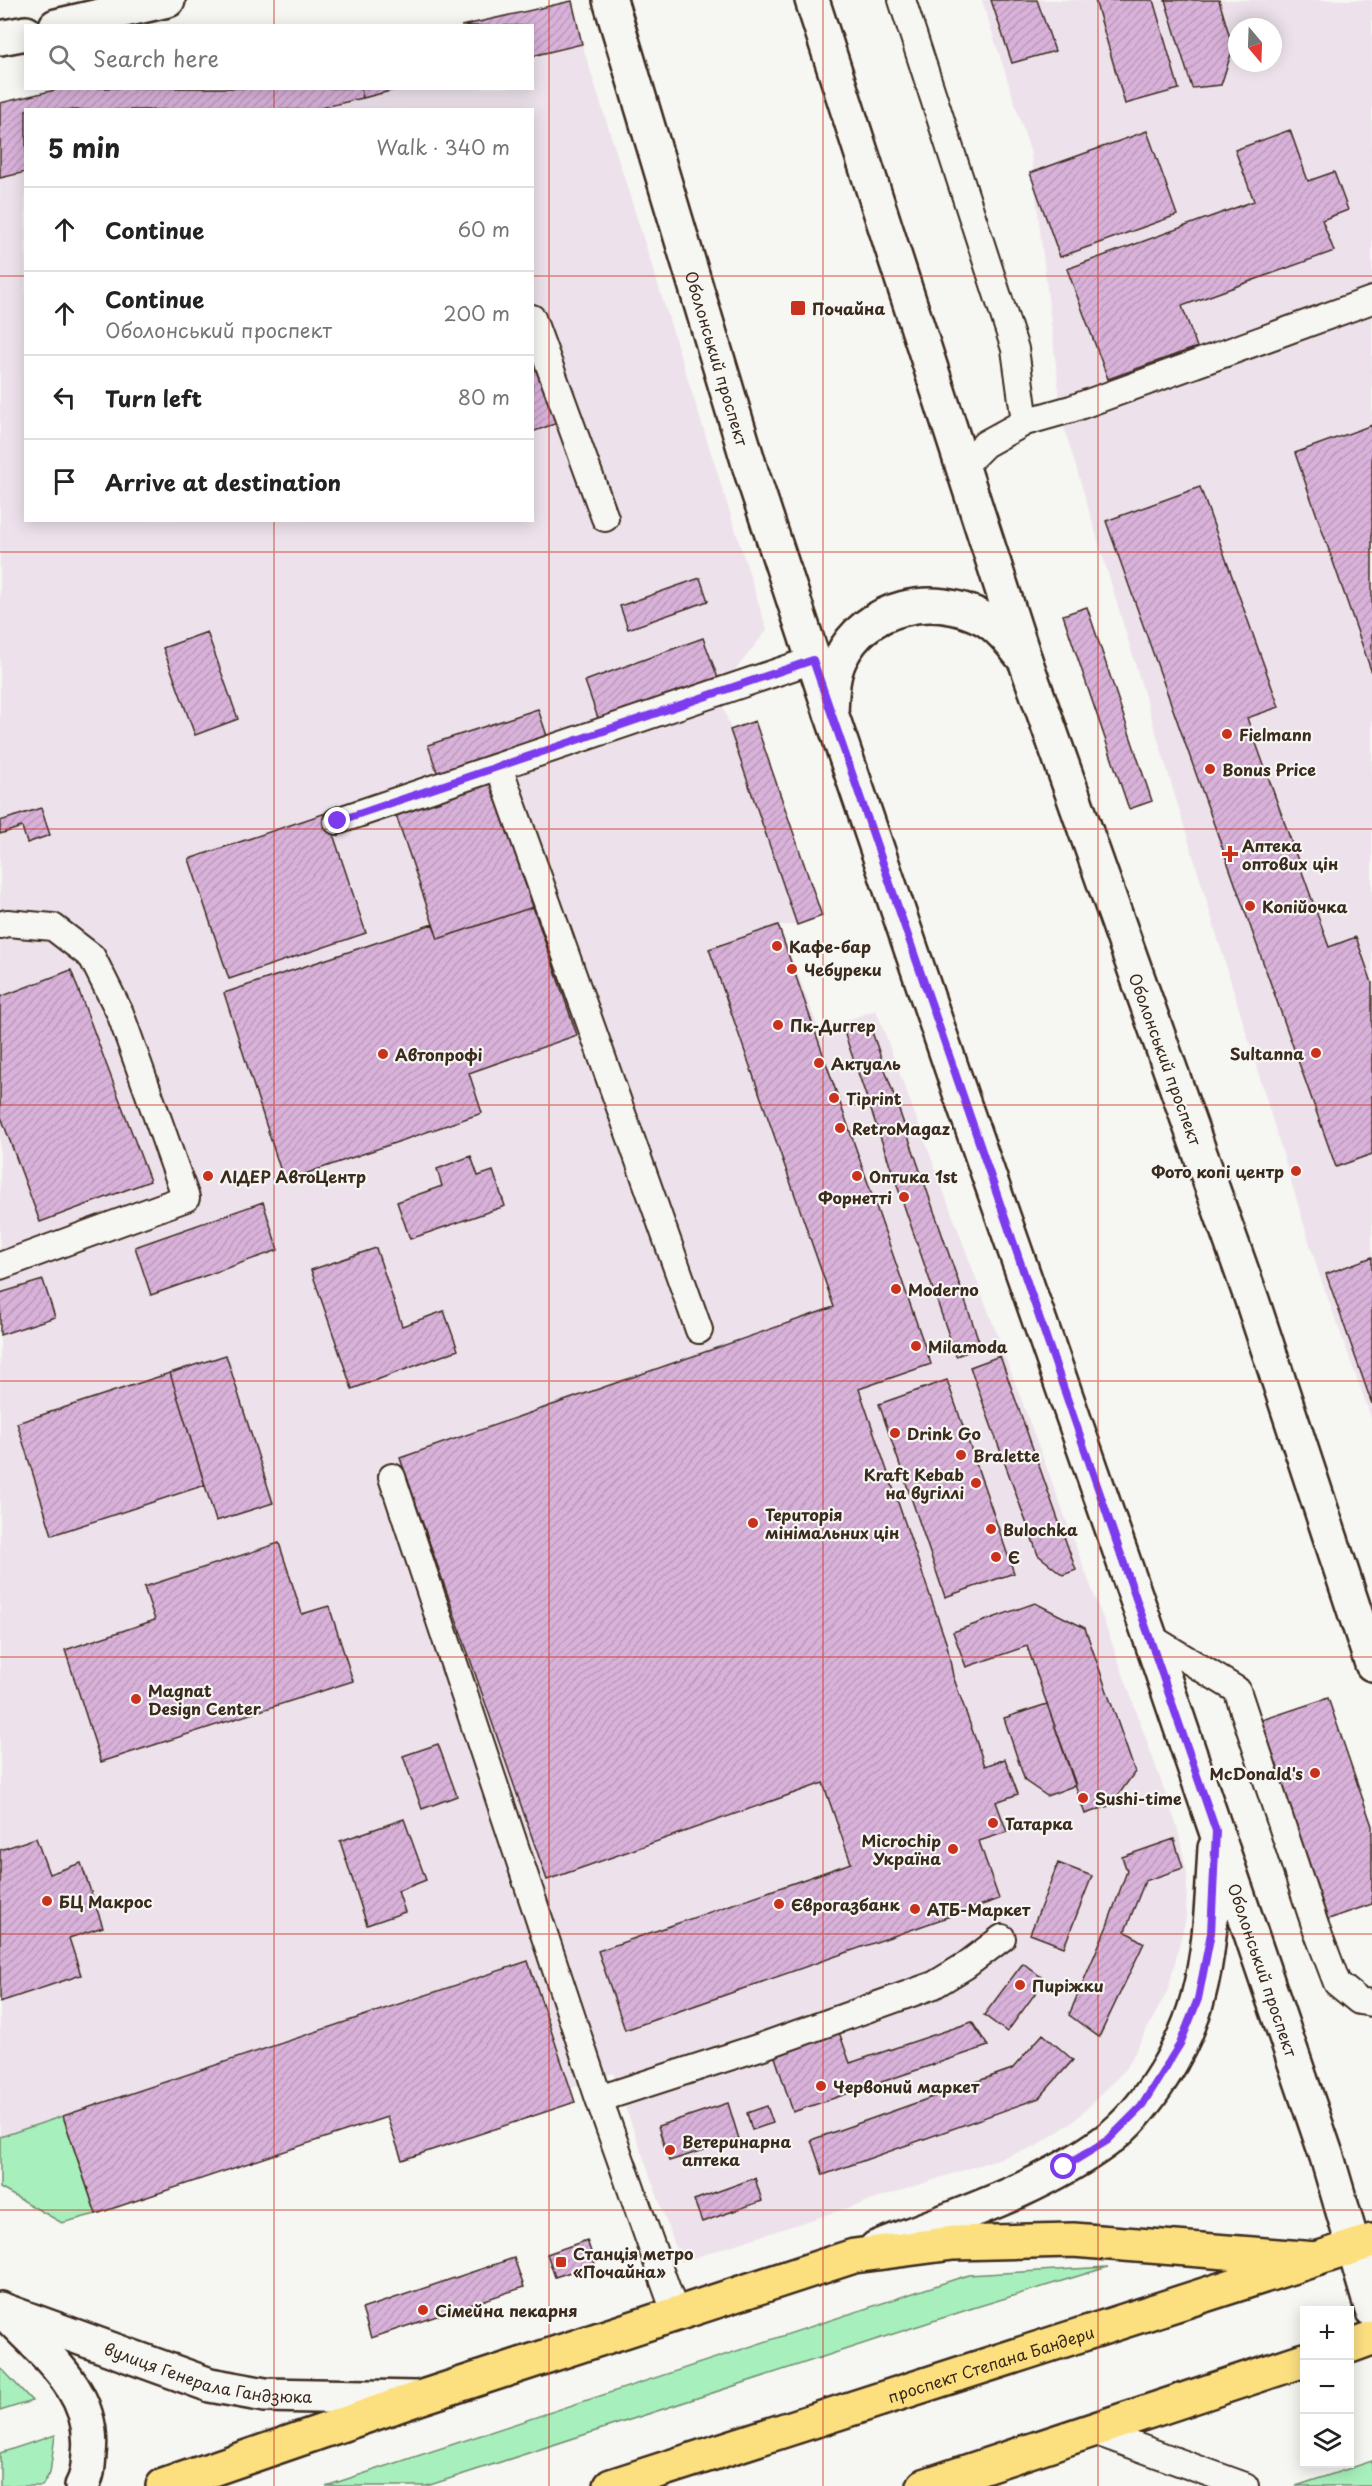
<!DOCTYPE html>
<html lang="en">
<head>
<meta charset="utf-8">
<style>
  :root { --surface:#fff; --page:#f6f6f6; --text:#222; --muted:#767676; --line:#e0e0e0 }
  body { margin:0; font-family:"Playpen Sans",sans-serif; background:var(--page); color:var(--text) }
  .controls { position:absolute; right:18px; bottom:18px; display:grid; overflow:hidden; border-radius:0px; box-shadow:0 3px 15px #0003 }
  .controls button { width:54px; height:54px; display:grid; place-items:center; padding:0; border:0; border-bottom:2px solid var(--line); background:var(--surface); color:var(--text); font:30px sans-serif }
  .compass { position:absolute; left:1228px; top:18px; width:54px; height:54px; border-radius:50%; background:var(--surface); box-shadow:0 3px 15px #0003; rotate:161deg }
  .stop { position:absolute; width:18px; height:18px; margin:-14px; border:4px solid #7c3aed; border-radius:50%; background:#fff }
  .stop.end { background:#7c3aed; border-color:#fff; box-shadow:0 2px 6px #0008 }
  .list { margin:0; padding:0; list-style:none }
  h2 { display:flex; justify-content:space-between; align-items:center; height:78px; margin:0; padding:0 24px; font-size:26px }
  h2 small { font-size:20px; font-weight:400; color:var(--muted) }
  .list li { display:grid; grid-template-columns:39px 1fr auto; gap:18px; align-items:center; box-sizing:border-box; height:84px; padding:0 24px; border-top:2px solid var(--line) }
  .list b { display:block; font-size:22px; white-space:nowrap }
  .list p { margin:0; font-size:20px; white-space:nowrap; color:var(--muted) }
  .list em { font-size:20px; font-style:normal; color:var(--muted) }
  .icon { flex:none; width:33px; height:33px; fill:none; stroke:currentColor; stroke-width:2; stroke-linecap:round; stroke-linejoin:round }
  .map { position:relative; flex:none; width:1372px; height:2486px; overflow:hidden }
  .search { position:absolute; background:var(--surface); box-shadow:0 3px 15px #0003; left:24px; top:24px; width:510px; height:66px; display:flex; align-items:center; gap:15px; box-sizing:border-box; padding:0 21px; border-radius:0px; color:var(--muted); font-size:22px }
  .panel { position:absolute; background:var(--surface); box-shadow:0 3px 15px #0003; left:24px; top:108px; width:510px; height:414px; border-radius:0px }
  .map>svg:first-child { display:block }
  .built { fill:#ede2eb; fill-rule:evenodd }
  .green { fill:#a7efbc; stroke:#718c6d; stroke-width:1.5 }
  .building { fill:url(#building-hatch); stroke:#3b2a1e; stroke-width:1.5 }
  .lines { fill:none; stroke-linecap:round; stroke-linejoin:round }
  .lane-casing { stroke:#3b2a1e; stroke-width:30 }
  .street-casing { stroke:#3b2a1e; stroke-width:38 }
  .secondary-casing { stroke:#3b2a1e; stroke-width:38 }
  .primary-casing { stroke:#3b2a1e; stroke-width:38 }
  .lane { stroke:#f6f6f2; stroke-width:26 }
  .street { stroke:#f6f6f2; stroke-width:33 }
  .secondary { stroke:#f6f6f2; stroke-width:33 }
  .primary { stroke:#fce080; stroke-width:33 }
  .route { stroke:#7c3aed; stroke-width:8 }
  .grid { fill:none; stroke:#c8321e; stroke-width:1.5; stroke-opacity:0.55 }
  .poi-dot { fill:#c8321e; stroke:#f6f6f2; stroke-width:2 }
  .labels { text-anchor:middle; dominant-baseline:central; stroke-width:4.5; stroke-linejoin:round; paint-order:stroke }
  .poi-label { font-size:16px; font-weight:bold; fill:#3b2a1e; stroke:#f6f6f2; text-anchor:start }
  .street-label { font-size:16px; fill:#3b2a1e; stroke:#f6f6f2 }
</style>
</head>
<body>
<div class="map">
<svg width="1372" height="2486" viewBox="0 0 1372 2486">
  <defs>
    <pattern id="building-hatch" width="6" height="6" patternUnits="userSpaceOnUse" patternTransform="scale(1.5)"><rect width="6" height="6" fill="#d9b2da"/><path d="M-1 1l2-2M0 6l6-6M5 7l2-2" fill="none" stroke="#b9b"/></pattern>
  </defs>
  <rect width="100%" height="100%" fill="#f6f6f2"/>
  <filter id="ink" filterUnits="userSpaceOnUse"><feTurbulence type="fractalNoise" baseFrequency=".0167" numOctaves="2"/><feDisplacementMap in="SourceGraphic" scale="12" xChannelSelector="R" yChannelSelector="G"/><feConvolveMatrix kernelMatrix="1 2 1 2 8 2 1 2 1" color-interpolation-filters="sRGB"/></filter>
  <g filter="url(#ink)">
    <path class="built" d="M982 0H1372V1420L1318 1271 1063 424 1031 154ZM1237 27H1273V63H1237Z
      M582 44 767 630 718 692 797 925H779L819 1030 876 1010 1112 1643 1177 1826 1187 1873 1186 1918 1168 1990 1126 2069 1074 2121 1035 2147 681 2262 613 2073 571 2088 575 2102 402 2160 387 2117 62 2223 0 2188V178L25 172 26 520H532V110L312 109 402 89 532 88 533 56Z"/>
    <path class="green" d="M63 2116 96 2214 62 2223 0 2188V2137Z
      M1108 2267 973 2308 427 2486H326L968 2275Z
      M0 2369 4 2371 32 2401 0 2411Z
      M55 2435 50 2473 42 2486H0V2453Z
      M1372 2461V2486H1296Z"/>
    <path class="building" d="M991 0H1037L1055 51 1012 63Z
      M1095 0H1153L1179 89 1125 104Z
      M1165 0H1219L1233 48 1221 85 1192 88Z
      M572 1 582 44 532 56V26H461Z
      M63 88H361L363 98 312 110H26V172L0 178V103Z
      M361 88H402L363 98Z
      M1290 130 1308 181 1334 172 1348 210 1322 220 1334 251 1182 306 1197 347 1108 379 1067 269 1254 201 1235 150Z
      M1147 131 1177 215 1060 257 1030 173Z
      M532 344 560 422 532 432Z
      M1372 425V673L1295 453Z
      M1200 487 1279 707 1247 718 1329 947 1356 937 1372 983V1154L1336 1167 1106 521Z
      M700 578 708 601 628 629 620 606Z
      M1087 607 1152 801 1129 809 1063 615Z
      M207 632 238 719 195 735 163 648Z
      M703 638 718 678 599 721 585 681Z
      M538 709 549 742 439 778 428 745Z
      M755 721 822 916 797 925 730 730Z
      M491 782 533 907 438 939 395 812Z
      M41 808 50 835 27 843 22 827 0 834V821Z
      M326 813 366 933 229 979 189 859Z
      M533 907 577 1035 469 1073 482 1113 284 1181 224 993 433 924 438 939Z
      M778 925 931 1364 859 1389 947 1645 953 1676 985 1766 1005 1759 1018 1794 996 1802 1007 1832 979 1841 999 1899 625 2030 598 1951 851 1863 823 1783 547 1880 400 1458 834 1307 709 949Z
      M71 970 150 1181 40 1222 0 1114V997Z
      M869 1023 981 1347 956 1356 844 1032Z
      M471 1156 478 1176 493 1171 505 1206 410 1239 397 1202 442 1186 437 1169Z
      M263 1202 278 1250 151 1295 135 1247Z
      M376 1248 402 1326 444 1311 458 1350 352 1389 311 1270Z
      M1372 1257V1404L1326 1274Z
      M43 1280 55 1317 0 1335V1293Z
      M226 1355 273 1503 216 1521 170 1373Z
      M1000 1356 1076 1570 1063 1575 1038 1555 970 1367Z
      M170 1373 205 1485 52 1535 17 1423Z
      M947 1380 1014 1573 945 1597 879 1404Z
      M279 1543 302 1614 329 1606 353 1681 101 1762 65 1650 155 1620 144 1587Z
      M1035 1603 1085 1628 1135 1772 1111 1805 1085 1814 1027 1646 966 1667 953 1632Z
      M1328 1698 1372 1826V1904L1326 1920 1259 1721Z
      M1047 1704 1076 1785 1047 1796 1025 1781 1004 1718Z
      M438 1744 457 1796 422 1809 403 1756Z
      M404 1819 426 1880 398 1891 405 1912 367 1925 340 1841Z
      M36 1838 49 1874 81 1863 103 1927 69 1938 81 1975 0 2002V1850Z
      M1174 1839 1183 1868 1145 1881 1125 1931 1144 1943 1099 2037 1069 2015 1107 1926 1127 1871 1122 1857Z
      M1058 1863 1092 1876 1064 1947 1030 1934Z
      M528 1961 575 2102 402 2160 387 2117 96 2214 63 2116Z
      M1023 1963 1045 1980 1007 2032 984 2015Z
      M972 2022 988 2046 793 2112 774 2054 839 2032 850 2063Z
      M1043 2034 1073 2060 1039 2098 823 2175 811 2140 1012 2069Z
      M728 2103 739 2139 669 2161 658 2126Z
      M767 2106 773 2123 752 2130 747 2113Z
      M755 2178 762 2201 702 2222 694 2200Z
      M587 2240 595 2264 555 2277 547 2254Z
      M514 2258 524 2287 371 2338 362 2309Z"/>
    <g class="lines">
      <g class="lane-casing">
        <path id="lane" d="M902 0 1015 349 1025 422
          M532 318 605 518
          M962 467 985 444 1025 422 1071 409 1372 300
          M499 767 699 1330
          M337 821 813 660
          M0 925 7 923 53 927 92 957 120 1013 186 1198 0 1266
          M392 1477 599 2099 676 2315
          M1150 1637 1237 1690 1316 1928 1337 1983 1359 2001 1372 2003
          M599 2099 763 2046 934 1985 965 1966 1002 1938
          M1091 2430 1245 2486"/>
      </g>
      <g class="street-casing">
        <g id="street">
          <path id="s1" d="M610 0 751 471 831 713"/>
          <path d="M812 0 1025 660"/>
          <path d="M56 26 168 0"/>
          <path d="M0 38 26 33"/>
          <path id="s2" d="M0 2309 210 2385 265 2395 417 2398"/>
          <path d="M10 2318C48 2357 96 2394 89 2454 88 2466 88 2476 82 2486"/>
        </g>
      </g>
      <g class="secondary-casing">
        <g id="secondary">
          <path id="s3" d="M1372 1664 1252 1300 1025 660C1013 645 1000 627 983 618 934 592 866 605 840 659 832 676 832 694 831 713L961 1096 1150 1637 1327 2157 1372 2310"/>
          <path d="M876 2248C953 2217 1038 2191 1106 2141 1147 2111 1186 2045 1198 1997 1211 1948 1212 1898 1215 1848"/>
        </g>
      </g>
      <g class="primary-casing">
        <g id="primary">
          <path d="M1350 2346 1372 2338"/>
          <path d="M163 2486 419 2398 854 2256 953 2243 1073 2240 1316 2259"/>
          <path id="s4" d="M611 2486 1372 2241"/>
          <path d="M924 2486 1304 2360"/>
        </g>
      </g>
      <use href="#lane" class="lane"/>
      <use href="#street" class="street"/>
      <use href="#secondary" class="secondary"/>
      <use href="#primary" class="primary"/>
    </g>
  </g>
  <g class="lines" filter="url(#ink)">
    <path class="route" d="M338 821 813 660 1216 1831 1211 1933 1198 1999 1180 2044 1141 2107 1108 2140 1064 2167"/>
  </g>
  <path class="grid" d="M274 0V26M549 0V2486M823 0V2486M1098 0V2486M274 88V110M0 276H26M532 276H1372M274 520V2486M0 552H1372M0 829H1372M0 1105H1372M0 1381H1372M0 1657H1372M0 1934H1372M0 2210H1372"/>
  <g class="poi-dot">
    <rect x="790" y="300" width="16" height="16" rx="3"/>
    <circle cx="1227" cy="734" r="6"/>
    <circle cx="1210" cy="769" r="6"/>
    <path d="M1227 845h6v6h6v6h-6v6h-6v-6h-6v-6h6z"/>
    <circle cx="1250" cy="906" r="6"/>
    <circle cx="777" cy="946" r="6"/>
    <circle cx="792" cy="969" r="6"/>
    <circle cx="778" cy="1025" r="6"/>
    <circle cx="1316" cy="1053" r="6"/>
    <circle cx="383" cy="1054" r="6"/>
    <circle cx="819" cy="1063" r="6"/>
    <circle cx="834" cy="1098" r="6"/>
    <circle cx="840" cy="1128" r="6"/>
    <circle cx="1296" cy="1171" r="6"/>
    <circle cx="208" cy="1176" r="6"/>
    <circle cx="857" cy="1176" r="6"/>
    <circle cx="904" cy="1197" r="6"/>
    <circle cx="896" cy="1289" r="6"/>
    <circle cx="916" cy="1346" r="6"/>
    <circle cx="895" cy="1433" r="6"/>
    <circle cx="961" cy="1455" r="6"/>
    <circle cx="976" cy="1483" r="6"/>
    <circle cx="753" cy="1523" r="6"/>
    <circle cx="991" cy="1529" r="6"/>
    <circle cx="996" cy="1557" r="6"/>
    <circle cx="136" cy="1699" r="6"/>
    <circle cx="1315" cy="1773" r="6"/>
    <circle cx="1083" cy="1798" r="6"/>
    <circle cx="993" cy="1823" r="6"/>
    <circle cx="953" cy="1849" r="6"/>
    <circle cx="47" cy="1901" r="6"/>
    <circle cx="779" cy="1904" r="6"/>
    <circle cx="915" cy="1909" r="6"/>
    <circle cx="1020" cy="1985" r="6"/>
    <circle cx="821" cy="2086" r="6"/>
    <circle cx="670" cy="2150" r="6"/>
    <rect x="555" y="2256" width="12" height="12" rx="3"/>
    <circle cx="423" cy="2310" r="6"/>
  </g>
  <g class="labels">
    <g class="poi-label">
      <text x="812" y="308">Почайна</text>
      <text x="1239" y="734">Fielmann</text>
      <text x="1222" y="769">Bonus Price</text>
      <text x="1242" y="845">Аптека<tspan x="1242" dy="18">оптових цін</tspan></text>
      <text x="1262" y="906">Копійочка</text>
      <text x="789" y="946">Кафе-бар</text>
      <text x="804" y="969">Чебуреки</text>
      <text x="790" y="1025">Пк-Диггер</text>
      <text x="1304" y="1053" text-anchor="end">Sultanna</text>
      <text x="395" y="1054">Автопрофі</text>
      <text x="831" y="1063">Актуаль</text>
      <text x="846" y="1098">Tiprint</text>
      <text x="852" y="1128">RetroMagaz</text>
      <text x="1284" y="1171" text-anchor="end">Фото копі центр</text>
      <text x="220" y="1176">ЛІДЕР АвтоЦентр</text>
      <text x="869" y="1176">Оптика 1st</text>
      <text x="892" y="1197" text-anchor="end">Форнетті</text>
      <text x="908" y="1289">Moderno</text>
      <text x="928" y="1346">Milamoda</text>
      <text x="907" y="1433">Drink Go</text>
      <text x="973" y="1455">Bralette</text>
      <text x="964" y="1474" text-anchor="end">Kraft Kebab<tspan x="964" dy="18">на вугіллі</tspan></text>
      <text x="765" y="1514">Територія<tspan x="765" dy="18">мінімальних цін</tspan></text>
      <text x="1003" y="1529">Bulochka</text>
      <text x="1008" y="1557">Є</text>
      <text x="148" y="1690">Magnat<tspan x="148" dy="18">Design Center</tspan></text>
      <text x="1303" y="1773" text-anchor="end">McDonald's</text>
      <text x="1095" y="1798">Sushi-time</text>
      <text x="1005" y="1823">Татарка</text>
      <text x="941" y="1840" text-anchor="end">Microchip<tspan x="941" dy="18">Україна</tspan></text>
      <text x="59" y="1901">БЦ Макрос</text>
      <text x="791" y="1904">Єврогазбанк</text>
      <text x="927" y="1909">АТБ-Маркет</text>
      <text x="1032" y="1985">Пиріжки</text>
      <text x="833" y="2086">Червоний маркет</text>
      <text x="682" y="2141">Ветеринарна<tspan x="682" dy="18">аптека</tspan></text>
      <text x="573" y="2253">Станція метро<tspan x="573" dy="18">«Почайна»</tspan></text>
      <text x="435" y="2310">Сімейна пекарня</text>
    </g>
    <g class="street-label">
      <text stroke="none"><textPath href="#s1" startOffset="374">Оболонський проспект</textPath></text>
      <text transform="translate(1166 1059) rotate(70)">Оболонський проспект</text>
      <text stroke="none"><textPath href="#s3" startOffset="2672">Оболонський проспект</textPath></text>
      <text stroke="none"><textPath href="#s4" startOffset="399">проспект Степана Бандери</textPath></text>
      <text stroke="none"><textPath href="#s2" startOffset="219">вулиця Генерала Гандзюка</textPath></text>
    </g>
  </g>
</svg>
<div class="controls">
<button>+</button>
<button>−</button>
<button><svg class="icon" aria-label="layers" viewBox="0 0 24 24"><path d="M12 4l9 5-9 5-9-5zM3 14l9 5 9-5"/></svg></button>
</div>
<svg class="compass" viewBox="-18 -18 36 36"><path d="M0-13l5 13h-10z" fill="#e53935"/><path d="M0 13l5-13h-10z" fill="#767676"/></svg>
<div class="stop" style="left:1064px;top:2167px"></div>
<div class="stop end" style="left:338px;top:821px"></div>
<div class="search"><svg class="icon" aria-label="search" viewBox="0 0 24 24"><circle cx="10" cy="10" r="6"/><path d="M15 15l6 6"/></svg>Search here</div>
<section class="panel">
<h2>5 min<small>Walk · 340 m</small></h2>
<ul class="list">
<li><svg class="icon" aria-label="ahead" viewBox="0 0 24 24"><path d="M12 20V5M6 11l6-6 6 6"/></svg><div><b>Continue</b></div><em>60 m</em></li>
<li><svg class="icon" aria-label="ahead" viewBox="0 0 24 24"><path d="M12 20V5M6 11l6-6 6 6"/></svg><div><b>Continue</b><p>Оболонський проспект</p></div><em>200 m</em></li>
<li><svg class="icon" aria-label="left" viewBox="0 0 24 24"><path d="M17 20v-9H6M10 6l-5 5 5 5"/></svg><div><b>Turn left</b></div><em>80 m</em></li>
<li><svg class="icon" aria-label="arrive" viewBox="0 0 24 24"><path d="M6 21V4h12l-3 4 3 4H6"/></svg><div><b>Arrive at destination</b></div></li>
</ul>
</section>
</div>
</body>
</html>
